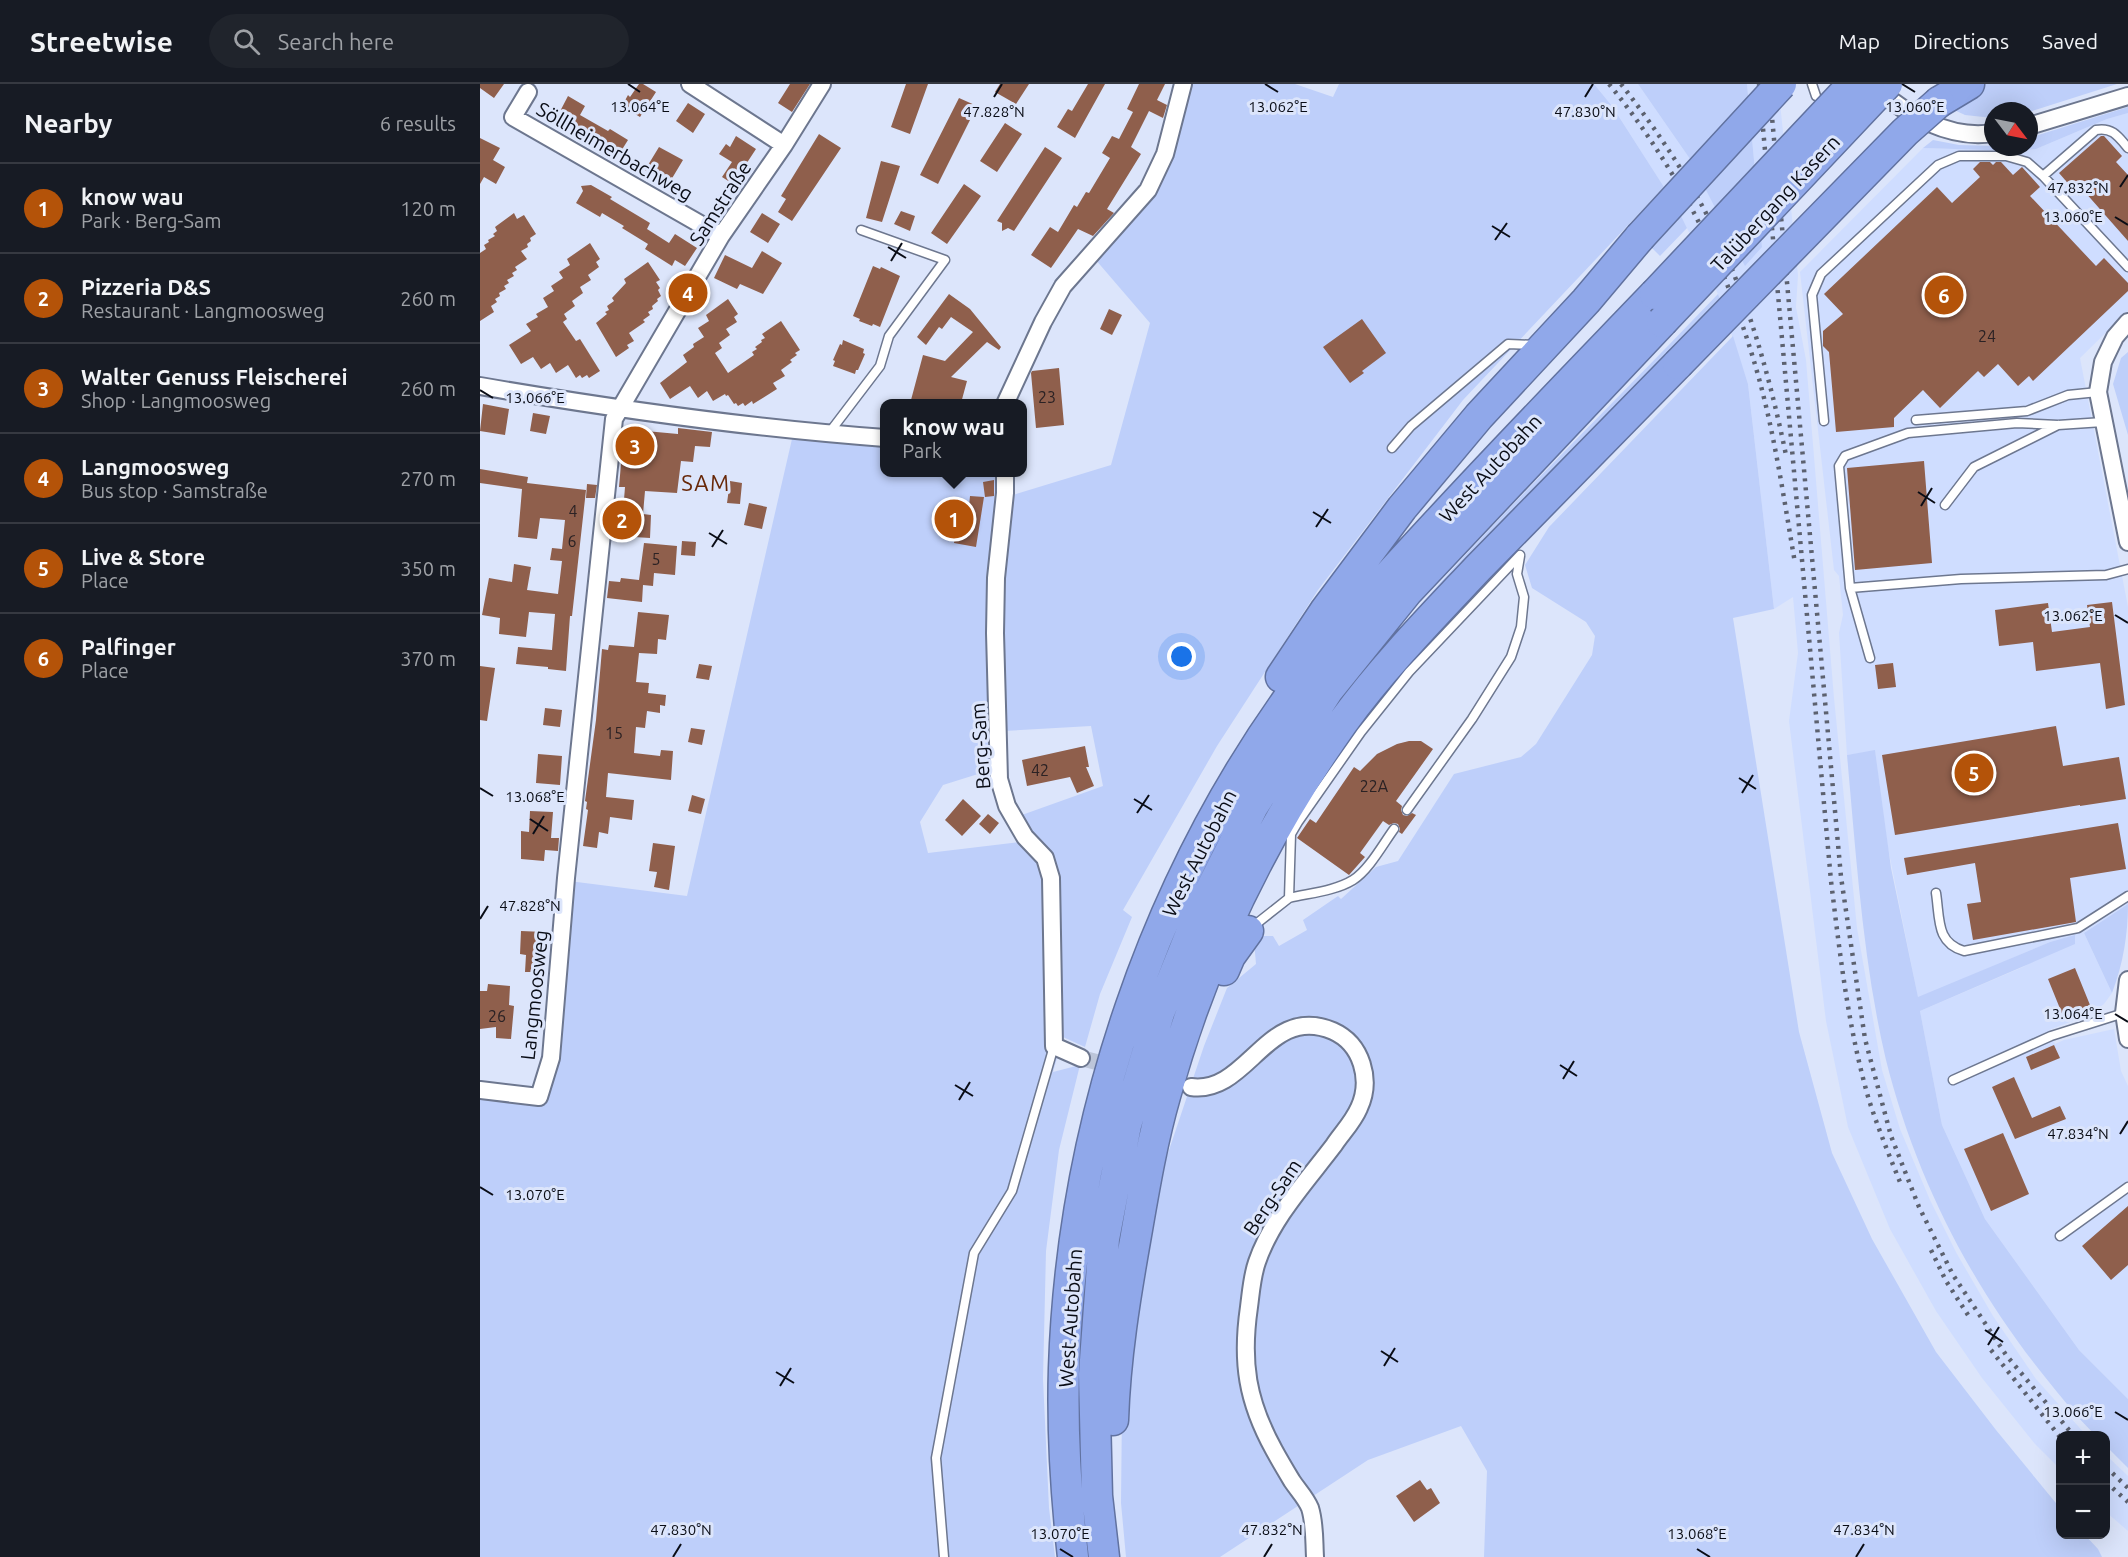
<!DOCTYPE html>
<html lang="en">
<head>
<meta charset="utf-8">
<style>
  :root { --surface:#171b24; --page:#20242c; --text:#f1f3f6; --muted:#9ea1a6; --line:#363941; --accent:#b45309 }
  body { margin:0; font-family:Ubuntu,sans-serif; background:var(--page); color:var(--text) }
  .controls { position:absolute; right:18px; bottom:18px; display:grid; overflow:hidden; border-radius:12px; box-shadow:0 6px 24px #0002 }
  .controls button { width:54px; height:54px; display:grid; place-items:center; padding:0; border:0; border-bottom:2px solid var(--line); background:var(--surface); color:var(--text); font:30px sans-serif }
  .compass { position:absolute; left:1504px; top:18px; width:54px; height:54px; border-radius:50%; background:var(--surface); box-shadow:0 6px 24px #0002; rotate:122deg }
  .you { position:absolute; left:702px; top:573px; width:21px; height:21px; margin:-15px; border:4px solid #fff; border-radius:50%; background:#1a73e8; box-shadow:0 0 0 9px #1a73e833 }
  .badge { display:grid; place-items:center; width:39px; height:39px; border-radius:50%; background:var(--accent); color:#fff; font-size:20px; font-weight:700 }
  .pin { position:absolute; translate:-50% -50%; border:3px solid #fff; box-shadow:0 2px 6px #0006 }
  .popup { position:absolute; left:400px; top:315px; width:147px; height:78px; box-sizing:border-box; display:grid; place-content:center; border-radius:12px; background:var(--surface); filter:drop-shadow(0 2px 4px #0005); font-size:20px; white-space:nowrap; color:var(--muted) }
  .popup b { font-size:22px; color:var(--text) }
  .popup::after { content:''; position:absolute; left:50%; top:100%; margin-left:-12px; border:12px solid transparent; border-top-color:var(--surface) }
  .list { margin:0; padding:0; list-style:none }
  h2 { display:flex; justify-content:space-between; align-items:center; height:78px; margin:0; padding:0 24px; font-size:26px }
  h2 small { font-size:20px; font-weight:400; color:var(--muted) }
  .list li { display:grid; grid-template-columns:39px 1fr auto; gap:18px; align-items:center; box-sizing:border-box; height:90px; padding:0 24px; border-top:2px solid var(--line) }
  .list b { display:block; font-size:22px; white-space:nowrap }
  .list p { margin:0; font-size:20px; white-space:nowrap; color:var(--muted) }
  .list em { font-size:20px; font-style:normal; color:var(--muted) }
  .icon { flex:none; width:33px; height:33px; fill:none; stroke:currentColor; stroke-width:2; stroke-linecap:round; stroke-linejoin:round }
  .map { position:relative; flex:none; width:1648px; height:1473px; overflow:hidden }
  header { display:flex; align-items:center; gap:36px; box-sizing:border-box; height:84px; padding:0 30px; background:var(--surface); border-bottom:2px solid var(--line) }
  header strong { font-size:28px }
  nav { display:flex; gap:33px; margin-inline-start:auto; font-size:21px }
  .search { width:420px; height:54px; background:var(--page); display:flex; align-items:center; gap:15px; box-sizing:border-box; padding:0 21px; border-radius:33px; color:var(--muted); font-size:22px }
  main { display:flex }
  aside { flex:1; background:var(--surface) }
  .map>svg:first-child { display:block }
  .built { fill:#cfddff }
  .green { fill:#becffa; fill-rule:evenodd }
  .building { fill:#8f5f4c }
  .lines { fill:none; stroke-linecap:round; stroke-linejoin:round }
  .street-tunnel { stroke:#bcc5d9; stroke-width:16; stroke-dasharray:16 8; stroke-linecap:butt }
  .lane-casing { stroke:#6d778f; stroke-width:11 }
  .street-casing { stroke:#6d778f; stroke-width:20 }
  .highway-casing { stroke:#6172a0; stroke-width:33 }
  .lane { stroke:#fff; stroke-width:8 }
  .street { stroke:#fff; stroke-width:16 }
  .highway { stroke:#90a8ea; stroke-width:30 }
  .rail { stroke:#5c616f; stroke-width:4.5; stroke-dasharray:3 6; stroke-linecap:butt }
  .highway-bridge-casing { stroke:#6172a0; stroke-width:33; stroke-linecap:butt }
  .highway-bridge { stroke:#90a8ea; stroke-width:30 }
  .ticks { fill:none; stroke:#0a0d16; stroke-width:2 }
  .labels { text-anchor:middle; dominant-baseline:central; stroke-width:6; stroke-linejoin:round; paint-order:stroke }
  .number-label { font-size:16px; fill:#2b2224 }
  .street-label { font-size:20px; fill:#0a0d16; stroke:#dce5fb }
  .quarter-label { font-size:22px; letter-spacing:1.5px; fill:#672708; stroke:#dce5fb }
  .ticks-label { font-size:15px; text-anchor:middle; fill:#0a0d16; stroke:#dce5fb; stroke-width:6; stroke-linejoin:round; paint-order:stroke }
</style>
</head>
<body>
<header>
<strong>Streetwise</strong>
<div class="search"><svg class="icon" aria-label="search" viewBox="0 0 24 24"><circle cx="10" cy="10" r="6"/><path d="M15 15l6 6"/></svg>Search here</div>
<nav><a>Map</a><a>Directions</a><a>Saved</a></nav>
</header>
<main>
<aside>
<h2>Nearby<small>6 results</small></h2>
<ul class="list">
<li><span class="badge">1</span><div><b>know wau</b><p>Park · Berg-Sam</p></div><em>120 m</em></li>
<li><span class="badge">2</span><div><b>Pizzeria D&amp;S</b><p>Restaurant · Langmoosweg</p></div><em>260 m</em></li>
<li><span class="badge">3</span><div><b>Walter Genuss Fleischerei</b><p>Shop · Langmoosweg</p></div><em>260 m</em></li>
<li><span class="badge">4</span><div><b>Langmoosweg</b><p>Bus stop · Samstraße</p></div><em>270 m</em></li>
<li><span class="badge">5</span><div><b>Live &amp; Store</b><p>Place</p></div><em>350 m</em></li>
<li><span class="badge">6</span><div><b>Palfinger</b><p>Place</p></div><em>370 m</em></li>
</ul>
</aside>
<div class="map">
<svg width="1648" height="1473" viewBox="0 0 1648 1473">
  <rect width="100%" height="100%" fill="#dce5fb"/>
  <path class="built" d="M1114 0H1158L1210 75 1232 117 1282 163 1267 0H1298L1318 191 1316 223 1326 276 1354 614 1377 844 1402 986 1420 1045 1450 1116 1477 1170 1513 1232 1556 1295 1606 1351 1580 1352V1385L1555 1360 1502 1294 1456 1227 1410 1145 1368 1043 1346 937 1309 637 1318 569 1313 513 1294 525 1268 300 1238 210 1207 144 1184 103 1132 22Z
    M1648 29V227L1600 274 1648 523V820L1604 849 1632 909 1624 920 1611 930 1569 946 1575 960 1584 956 1634 945 1641 987 1648 1002V1315L1599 1266 1505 1135 1462 1041 1440 927 1543 883 1595 852 1570 858 1438 914 1408 764 1395 667 1367 671 1359 549 1363 531 1359 492 1354 486 1320 188 1443 64 1538 67 1556 65 1627 35Z
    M1626 1371 1648 1392V1447L1626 1428Z"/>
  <path class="green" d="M710 0H815L853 13 859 0H1114L1132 22 1184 103 983 316 838 506 737 662 643 826 652 833 620 910 605 963 583 953 573 988 600 981 579 1066 566 1167 563 1295 569 1424 575 1473H0V1012L63 1016 89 797 207 812 312 355 405 360V388L508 389 518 392 533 411 631 381 670 239 615 175 669 117 688 84ZM611 642 623 702 539 732 541 758 448 769 440 738 463 701 514 685 523 647Z
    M1158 0H1267L1282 163 1265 182 1210 75Z
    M1494 0H1637L1549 28 1513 27V34L1485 31 1470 24Z
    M1648 23V29L1627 35 1556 65 1538 67 1443 64 1453 56 1479 61 1549 63V54Z
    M1201 132 1207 144 1180 172 1172 164Z
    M1238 210 1241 218 860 619C973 471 1110 345 1238 210Z
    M1253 252 1268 300 1294 525 1253 534 1319 948 1352 1069 1392 1155 1456 1268 1516 1346 1580 1424V1450L1605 1451 1618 1465 1622 1473H1004L1007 1387 981 1342 888 1376 740 1473H646L641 1419 642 1325 663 1168 686 1075 724 962 747 904 776 880 774 857 783 852H793L799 862 827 846 823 836 858 812 861 815 896 783 918 777 974 690 1041 673 1056 660 1112 571 1115 552 1106 538 1052 504 1045 481 1069 443Z
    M1648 268V351L1633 300 1641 274Z
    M1395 666 1411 784 1438 913 1570 858 1595 851V860L1440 927 1462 1041 1505 1135 1599 1266 1648 1315V1384L1626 1362V1352L1615 1351C1597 1333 1581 1313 1565 1293 1490 1200 1435 1092 1406 976 1383 879 1376 770 1367 671Z
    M1648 820C1648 850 1643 881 1632 909L1604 849Z"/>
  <path class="building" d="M0 0H24L14 14 0 4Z
    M159 0H163L176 8 160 33 142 22 148 11 150 13Z
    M310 0H330L312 28 298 19Z
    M426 0H448L430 50 411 43Z
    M520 0H549L536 20 515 8Z
    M608 0H625L595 54 577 43 588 25 592 27Z
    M659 0H685L677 16 687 21 683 34 669 27 651 63 661 70 627 125 634 129 613 152 598 145 571 184 551 171 570 143 578 148 594 121 597 123 606 108 609 109 630 74 622 69 632 52 639 55 653 28 647 25Z
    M88 12 105 22 100 31 128 47 130 45 148 56 138 72 93 44 92 46 75 37Z
    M479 14 497 22 458 100 440 91Z
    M208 19 225 30 213 49 196 37Z
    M525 39 542 50 517 88 500 77Z
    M339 50 361 64 312 137 298 128 306 115 301 112Z
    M256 52 276 65 253 100 242 93 252 78 239 70 246 60 250 63Z
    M1621 52H1624L1642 72 1636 78 1648 91V157L1604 107 1599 112 1579 89Z
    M0 54 20 64 13 76 25 83 16 100 4 93 0 100Z
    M179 63 203 76 191 96 186 93 183 97 165 86Z
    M565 63 582 74 534 147 528 144 522 147V139L517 137Z
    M401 77 420 82 402 138 386 134Z
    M1500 78H1510L1513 81 1516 78H1521L1533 91 1542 83 1560 103 1550 112 1616 182 1624 174 1648 199V207L1553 297 1549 292 1538 302 1518 280 1504 293 1498 287 1460 324 1443 306 1414 334V343L1356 348 1349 268 1343 262V247L1363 230 1344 210 1457 103 1472 119 1500 93 1493 85Z
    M484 100 501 112 467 160 451 149Z
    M111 101 132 113 130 115 170 139 167 145 189 159 195 150 217 164 205 182 195 176 192 182 165 165 168 160 142 144 144 142 122 129 120 133 96 119 103 107 101 102Z
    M421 127 435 132 430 147 414 140Z
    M34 129 37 135 44 131 56 150 50 154 51 157 47 160 48 163 41 167 47 175 35 183 37 186 32 189 34 192 27 196 29 199 24 202 26 205 19 209 20 212 15 215 17 218 11 222 14 228 0 237V169L6 165 4 161 9 158 8 156 15 152 13 150 17 147 15 143Z
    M282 129 300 140 288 159 270 148Z
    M110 159 120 175 116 178 119 183 108 191 111 196 100 203 103 209 92 217 95 222 84 230 87 235 83 238 96 257 100 255 120 287 109 294 107 291 102 294 100 291 96 294 88 281 76 289 70 279 61 285 53 273 41 280 29 261 51 247 46 240 58 233 56 230 68 223 63 214 74 207 71 202 83 194 79 188 90 181 87 175Z
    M282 167 302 179 283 210 260 200 257 205 234 194 245 171 272 184Z
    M168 178 180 196 176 198 180 204 178 206 181 212 177 215 178 217 172 222 173 225 168 228 170 231 163 236 165 238 149 249 154 257 147 261 149 264 136 273 116 239 127 230 125 228 129 226 127 222 134 217 132 214 146 199 144 195Z
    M393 182 400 185 401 183 420 192 400 243 393 240 392 242 379 237 380 235 373 232Z
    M469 210 490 225 521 263 519 266 507 258 471 293 487 297 481 319 470 315 469 320H444L431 316 443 271 465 277 493 248 471 233 462 245 459 243 446 261 437 253Z
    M248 215 258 230 254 233 257 238 246 245 250 251 239 259 242 264 235 269 248 289 274 271 272 268 277 265 275 263 282 258 281 256 285 254 282 250 301 237 320 266 315 269 317 271 310 276 312 278 301 286 305 292 293 299 297 305 273 320 272 317 265 322 263 319 258 322 256 319 254 320 248 311 246 312 245 310 233 317 227 307 218 314 210 302 190 315 180 299 207 278 203 271 214 263 213 260 224 253 218 244 229 237 226 231Z
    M629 225 642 231 632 251 620 245Z
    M882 235 906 269 882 287 884 289 870 299 843 263Z
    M363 256 384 265 383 269 385 270 378 286H376L375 290 353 282 355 277 353 276 360 260 362 261Z
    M579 284 584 341 556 344 551 289 552 287Z
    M3 320 29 325 25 351 0 347Z
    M53 329 70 332 66 350 50 347Z
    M198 344 232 348 230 363 215 362 213 378 201 377 197 409 165 407 163 430 171 431 170 454 154 453 155 446 135 445 136 428H143L145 403H139L144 345 198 350Z
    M1444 377 1452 479 1375 486 1367 384Z
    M0 385 48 393 47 399 106 406 92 532H90L86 587 68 585V583L36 580 38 563 72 566 75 530 49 528 46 553 19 550 20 534 2 531 9 494 32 498 34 480 51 483 47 506 78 510 82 477 70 476 72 464 82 465 85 436 60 434 57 455 38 453 42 405 0 399Z
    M514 396V412L505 413 503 398Z
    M250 397 262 399 260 420 247 419Z
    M107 400 117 401 115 414H106Z
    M490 412 504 413 496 463 474 459 480 421 489 422Z
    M269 419 287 423 282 445 264 441Z
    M202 457 216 458 215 472 201 471Z
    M164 459 197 462 195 491 174 489 173 502 163 501 162 518 127 514 129 497 140 498 141 494 159 496Z
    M1632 518 1645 621 1626 625 1620 579 1556 587 1553 558 1519 562 1515 526 1568 519 1572 548 1610 543 1607 521Z
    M158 528 189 531 186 556 178 555 177 570 159 569 156 598 169 599 168 609 186 611 185 622 180 621V629L167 627 165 644 156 643 154 669 180 672 181 666 193 667 191 696 128 689 126 713 154 716 152 736 130 733 128 750 119 748 117 764 103 762 108 726 106 725 107 718 105 717 116 636 122 565 128 566 129 561 154 563Z
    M1413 579 1416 603 1398 605 1395 581Z
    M219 580 232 582 229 596 216 594Z
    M0 582 15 584 7 637 0 636Z
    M65 624 82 626 80 643 63 641Z
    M1576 642 1583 682 1639 673 1646 715 1600 722V721L1415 751 1402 671Z
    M211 644 225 646 222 661 208 658Z
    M929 657H941L953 665 916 717 922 722 921 726 923 731 927 732 932 729 936 731 922 750 919 748 920 745 918 740 914 739 909 741 903 737 880 769 885 773 869 791 817 754 830 735 836 739 874 683 880 687 897 670 917 660Z
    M605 662 609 683H606L614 702 597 709 590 693 547 702 542 676Z
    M58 670 82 672 80 701 56 699Z
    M212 711 225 715 221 730 208 727Z
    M483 715 501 732 482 752 465 736Z
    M50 727 73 728 71 754H79L78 767 65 766 64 777 41 775V747L49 748Z
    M508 730 519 739 510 750 499 740Z
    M1638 739 1646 785 1590 794 1596 838 1493 856 1487 820 1501 818 1495 779 1427 791 1424 774Z
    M173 759 195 762 189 806 174 803 177 788 169 787Z
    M41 847 64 848 63 872 59 871 58 888H45L46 871 40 870Z
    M1595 884 1610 921 1583 932 1568 895Z
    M8 900 30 902 29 921 34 922 31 955 16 954V943L0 945V907H7Z
    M1574 961 1580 974 1551 986 1546 973Z
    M1534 993 1552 1034 1580 1022 1586 1035 1535 1055 1512 1003Z
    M1523 1049 1549 1110 1511 1127 1484 1065Z
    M1648 1122V1181L1631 1196 1602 1162Z
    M940 1396 947 1406 951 1404 960 1419 934 1438 916 1412Z"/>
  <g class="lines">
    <path class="street-tunnel" d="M601 974 640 984"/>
    <g class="lane-casing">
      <path id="lane" d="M1332 0 1336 12
        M1563 92 1616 46C1632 43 1638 52 1648 64
        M1436 336 1547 327 1588 311 1618 308
        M1344 337 1332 211 1341 190 1458 81 1479 72H1526L1547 78 1563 92 1648 183
        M349 349 400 282 409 252 465 176 381 146
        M912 364 931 342 1028 260 1055 261
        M1465 421 1494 383 1578 341
        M1370 504 1481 495 1626 491 1648 485
        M1390 574 1370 504 1359 382 1365 372 1428 349 1537 339 1578 341 1623 338
        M927 726 992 635 1031 573 1041 543 1044 513 1037 490 1040 472
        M1456 809C1460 835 1456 859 1484 867L1598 844 1648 812
        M809 814C830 809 855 807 873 796 889 786 903 760 914 745
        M771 844 809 814 811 750 818 738 881 648 929 588 1040 471
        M1473 996 1571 952 1644 929
        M1580 1152 1648 1103
        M464 1473 456 1374 494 1169 532 1107 574 962"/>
    </g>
    <g class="street-casing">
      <path id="street" d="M210 0 304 61
        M1396 3C1425 31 1471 56 1513 49
        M48 8 33 33 241 152
        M1549 42 1648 12
        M1648 238 1635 253 1623 278 1618 308 1648 458
        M0 302C134 325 269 344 405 354
        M525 320 563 238 583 202 668 106 685 70 703 0
        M525 388V409L516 494 515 549 519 695 527 722 545 753 565 774 571 794 574 962 601 974
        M1648 896 1644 929 1648 955
        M711 1003C768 1011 787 919 853 947 882 960 892 996 879 1024 873 1038 862 1049 854 1061 826 1098 792 1134 777 1178 772 1192 771 1208 769 1223 761 1278 767 1317 794 1366 800 1377 806 1387 812 1397 818 1406 826 1414 830 1424 835 1440 834 1456 835 1473
        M0 1006 59 1013 71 974 86 794 134 335 241 152 304 61 342 0"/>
    </g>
    <g class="highway-casing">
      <path id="highway" d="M1459 18 1489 0
        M801 593 845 527 922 424 999 332 1106 217 1160 153
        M744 886 750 872 768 847
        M633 1336C635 1274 645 1213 656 1151 664 1105 672 1057 685 1012 722 878 783 751 863 638 903 583 951 534 998 484 1064 416 1131 348 1198 280
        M593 1473C586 1410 582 1347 584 1284 592 1039 675 794 821 597 863 540 911 489 959 437 1030 360 1103 285 1175 210
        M624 1473 617 1412 614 1290 624 1155 646 1041 679 929 720 827 773 722 848 606 927 508 1182 238"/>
    </g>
    <use href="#lane" class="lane"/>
    <use href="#street" class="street"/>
    <use href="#highway" class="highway"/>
    <path class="rail" d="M1129 0C1199 86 1248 184 1278 291 1295 352 1304 416 1315 479
      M1141 0C1180 50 1216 104 1242 162 1272 229 1291 299 1306 371
      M1279 0 1351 797C1360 870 1368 944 1389 1016 1398 1044 1409 1071 1420 1098
      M1289 0 1361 793 1385 955 1411 1052 1439 1123 1473 1191 1526 1271 1594 1352
      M1451 1166 1466 1197 1488 1231
      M1511 1266 1580 1353
      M1626 1383 1648 1404
      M1626 1398 1648 1418"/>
    <g class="highway-bridge-casing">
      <path id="highway-bridge" d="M1160 153 1301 0
        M1175 210 1373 0
        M1182 238 1407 0
        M1198 280 1425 48 1459 18"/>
    </g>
    <use href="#highway-bridge" class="highway-bridge"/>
  </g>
  <path class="ticks" d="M148 0 160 8M785 0 798 8M1422 0 1435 8M514 13 522 0M1105 13 1113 0M1640 103 1648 91M1635 133 1648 141M1012 142 1030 153M1015 156 1027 139M408 163 426 174M411 177 422 159M0 306 13 314M1438 408 1455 419M1441 422 1452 404M833 428 851 439M836 443 848 425M229 449 247 460M232 463 243 446M1635 531 1648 539M1259 694 1276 705M0 704 13 712M1262 709 1273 691M654 715 672 726M657 729 669 711M50 735 68 747M53 750 64 732M0 835 8 822M1635 930 1648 938M1080 981 1097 992M1083 995 1094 977M475 1001 493 1012M479 1016 490 998M1640 1050 1648 1037M0 1103 13 1111M1505 1246 1523 1258M1508 1261 1519 1243M901 1267 918 1278M904 1282 915 1264M296 1288 314 1299M300 1302 311 1284M1635 1328 1648 1336M580 1465 593 1473M1217 1465 1230 1473M193 1473 201 1460M784 1473 792 1460M1376 1473 1384 1460"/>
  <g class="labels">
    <g class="number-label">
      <text x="1507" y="252">24</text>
      <text x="567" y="313">23</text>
      <text x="93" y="427">4</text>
      <text x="92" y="457">6</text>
      <text x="176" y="475">5</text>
      <text x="134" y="649">15</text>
      <text x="560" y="686">42</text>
      <text x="894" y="702">22A</text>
      <text x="17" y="932">26</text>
    </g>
    <g class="street-label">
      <text transform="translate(135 67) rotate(30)">Söllheimerbachweg</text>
      <text transform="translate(240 119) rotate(-57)">Samstraße</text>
      <text transform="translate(1295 119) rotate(-47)">Talübergang Kasern</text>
      <text transform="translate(1010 384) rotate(-47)">West Autobahn</text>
      <text transform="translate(500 662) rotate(-94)">Berg-Sam</text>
      <text transform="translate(719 769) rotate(-63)">West Autobahn</text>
      <text transform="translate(54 911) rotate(-84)">Langmoosweg</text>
      <text transform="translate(792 1113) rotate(-56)">Berg-Sam</text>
      <text transform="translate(590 1234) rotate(-86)">West Autobahn</text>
    </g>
    <g class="quarter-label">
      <text x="226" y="398">SAM</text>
    </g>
  </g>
  <g class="ticks-label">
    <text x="1435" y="28">13.060°E</text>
    <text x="160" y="28">13.064°E</text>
    <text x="798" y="28">13.062°E</text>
    <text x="514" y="33">47.828°N</text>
    <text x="1105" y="33">47.830°N</text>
    <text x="1598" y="109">47.832°N</text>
    <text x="1593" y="138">13.060°E</text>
    <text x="55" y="319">13.066°E</text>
    <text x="1593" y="537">13.062°E</text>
    <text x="55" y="718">13.068°E</text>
    <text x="50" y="827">47.828°N</text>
    <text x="1593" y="935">13.064°E</text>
    <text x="1598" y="1055">47.834°N</text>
    <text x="55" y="1116">13.070°E</text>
    <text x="1593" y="1333">13.066°E</text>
    <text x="201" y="1451">47.830°N</text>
    <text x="792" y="1451">47.832°N</text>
    <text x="1384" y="1451">47.834°N</text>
    <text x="580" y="1455">13.070°E</text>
    <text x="1217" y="1455">13.068°E</text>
  </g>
</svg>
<div class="controls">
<button>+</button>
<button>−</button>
</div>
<svg class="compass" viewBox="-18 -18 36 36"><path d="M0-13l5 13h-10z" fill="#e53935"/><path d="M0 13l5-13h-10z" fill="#9ea1a6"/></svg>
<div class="you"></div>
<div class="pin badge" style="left:474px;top:435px">1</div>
<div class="popup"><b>know wau</b>Park</div>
<div class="pin badge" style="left:142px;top:436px">2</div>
<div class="pin badge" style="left:155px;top:362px">3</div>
<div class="pin badge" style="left:208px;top:209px">4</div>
<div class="pin badge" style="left:1494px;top:689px">5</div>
<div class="pin badge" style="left:1464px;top:211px">6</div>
</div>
</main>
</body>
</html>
